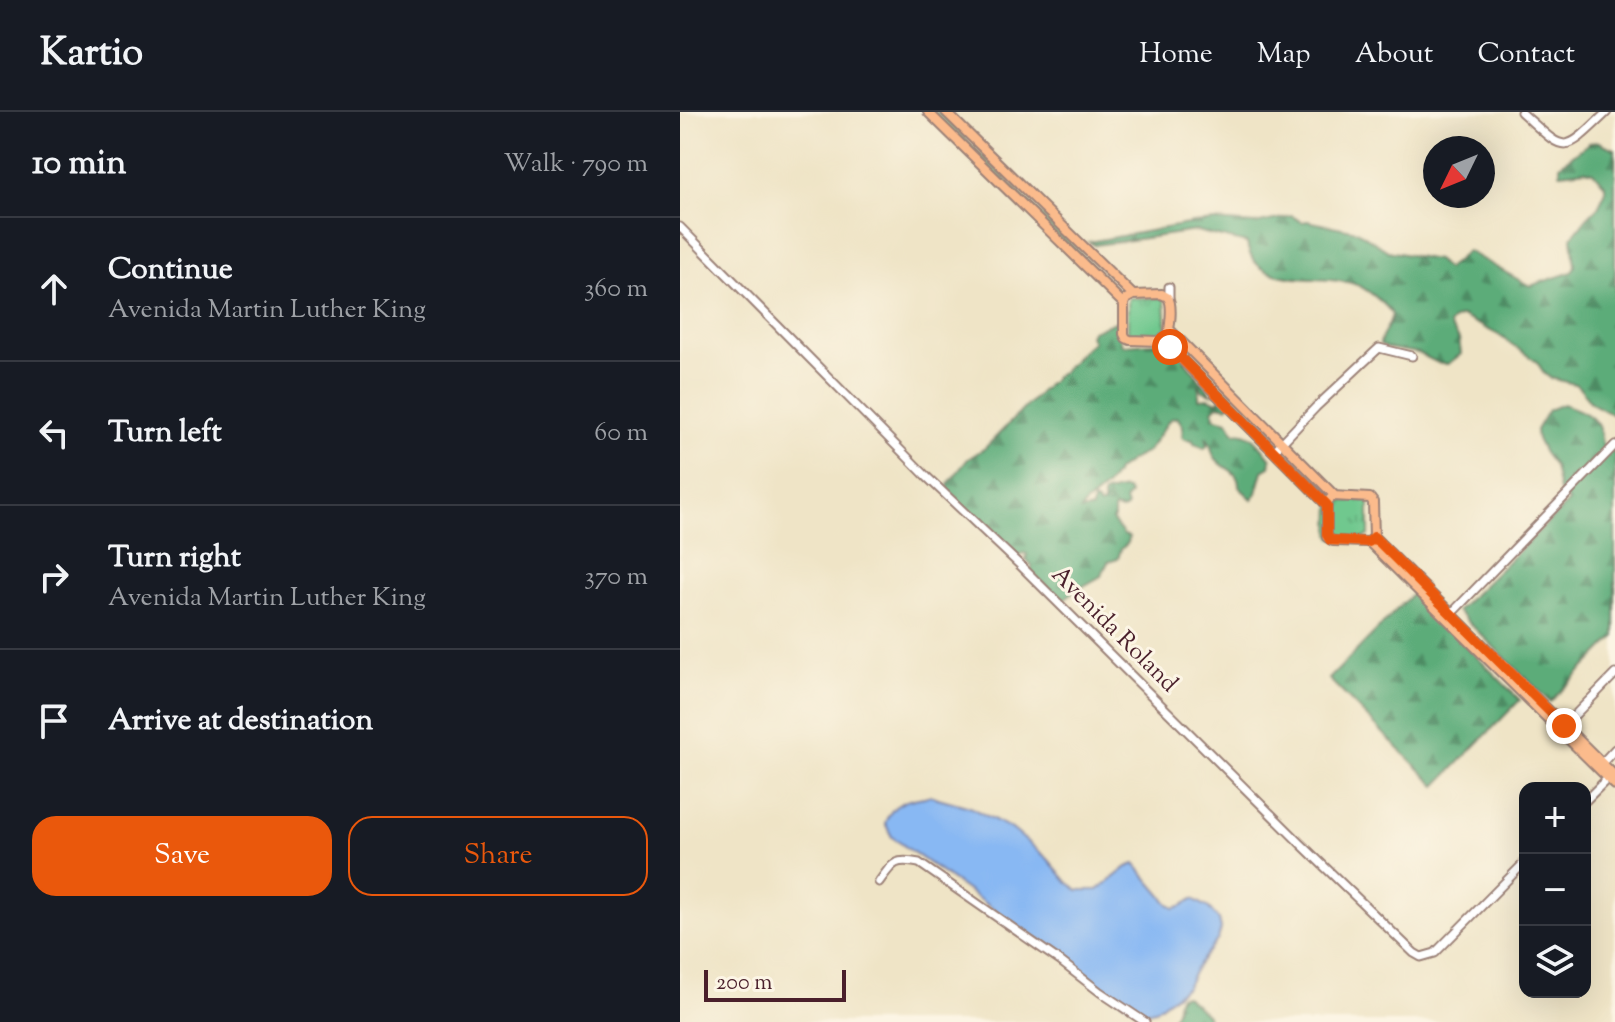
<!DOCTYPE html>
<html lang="en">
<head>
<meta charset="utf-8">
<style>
  :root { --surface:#171b24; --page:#20242c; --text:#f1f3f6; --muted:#9ea1a6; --line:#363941; --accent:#ea580c }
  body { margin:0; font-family:"Sorts Mill Goudy",serif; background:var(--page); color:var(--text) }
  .controls { position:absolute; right:24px; bottom:24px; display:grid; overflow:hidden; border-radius:16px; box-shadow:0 8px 32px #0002 }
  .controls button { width:72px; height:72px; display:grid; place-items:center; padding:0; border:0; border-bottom:2px solid var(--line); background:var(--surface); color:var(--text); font:40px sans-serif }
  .compass { position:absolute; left:743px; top:24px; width:72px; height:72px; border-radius:50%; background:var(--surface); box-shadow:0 8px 32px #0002; rotate:227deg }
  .scale { position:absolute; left:24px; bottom:20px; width:142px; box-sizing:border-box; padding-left:8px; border:4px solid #4a1f2b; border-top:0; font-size:22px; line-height:28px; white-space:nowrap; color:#4a1f2b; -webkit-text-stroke:6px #fcf5e5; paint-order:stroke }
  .stop { position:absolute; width:24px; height:24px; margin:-18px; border:6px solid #ea580c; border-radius:50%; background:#fff }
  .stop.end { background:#ea580c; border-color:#fff; box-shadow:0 2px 8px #0008 }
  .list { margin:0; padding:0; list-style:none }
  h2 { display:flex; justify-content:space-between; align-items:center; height:104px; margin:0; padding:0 32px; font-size:34px }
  h2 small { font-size:26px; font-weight:400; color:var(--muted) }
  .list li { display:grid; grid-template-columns:52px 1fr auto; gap:24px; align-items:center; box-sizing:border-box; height:144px; padding:0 32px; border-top:2px solid var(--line) }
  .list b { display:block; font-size:30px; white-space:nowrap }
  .list p { margin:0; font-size:26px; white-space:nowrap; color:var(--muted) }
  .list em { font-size:26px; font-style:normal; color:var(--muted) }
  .actions { display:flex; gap:16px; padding:24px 32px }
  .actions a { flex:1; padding:18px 0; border:2px solid var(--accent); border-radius:24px; text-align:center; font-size:28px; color:var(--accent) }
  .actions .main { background:var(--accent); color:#fff }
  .icon { flex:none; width:44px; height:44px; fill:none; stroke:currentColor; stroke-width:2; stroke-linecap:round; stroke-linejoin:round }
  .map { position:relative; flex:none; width:935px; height:910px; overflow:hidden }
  header { display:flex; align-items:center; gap:48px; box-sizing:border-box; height:112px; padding:0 40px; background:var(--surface); border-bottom:2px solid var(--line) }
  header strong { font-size:38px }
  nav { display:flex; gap:44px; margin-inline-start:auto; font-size:28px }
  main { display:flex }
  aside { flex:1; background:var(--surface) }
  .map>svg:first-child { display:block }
  .grass { fill:url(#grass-tufts); stroke:#5c745c; stroke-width:2 }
  .forest { fill:url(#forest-firs); stroke:#526652; stroke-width:2 }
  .water { fill:#88b8f3; stroke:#696c8f; stroke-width:2 }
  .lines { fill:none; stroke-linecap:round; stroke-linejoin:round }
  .minor-casing { stroke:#9c8278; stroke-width:11 }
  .major-casing { stroke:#9c8278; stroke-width:12 }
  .minor { stroke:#fff; stroke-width:7 }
  .major { stroke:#fbbb8c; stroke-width:8 }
  .route { stroke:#ea580c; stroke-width:10 }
  .labels { text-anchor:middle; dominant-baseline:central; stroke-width:6; stroke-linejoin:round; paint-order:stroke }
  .street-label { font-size:24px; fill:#4a1f2b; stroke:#fcf5e5 }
</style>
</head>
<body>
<header>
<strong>Kartio</strong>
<nav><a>Home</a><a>Map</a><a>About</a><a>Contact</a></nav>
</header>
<main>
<aside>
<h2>10 min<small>Walk · 790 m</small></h2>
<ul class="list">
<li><svg class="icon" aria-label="ahead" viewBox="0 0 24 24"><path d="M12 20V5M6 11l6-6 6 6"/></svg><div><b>Continue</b><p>Avenida Martin Luther King</p></div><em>360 m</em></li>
<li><svg class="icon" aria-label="left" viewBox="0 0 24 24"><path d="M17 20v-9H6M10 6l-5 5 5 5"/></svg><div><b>Turn left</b></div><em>60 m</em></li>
<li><svg class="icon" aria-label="right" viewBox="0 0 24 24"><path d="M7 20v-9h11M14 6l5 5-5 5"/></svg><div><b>Turn right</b><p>Avenida Martin Luther King</p></div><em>370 m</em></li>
<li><svg class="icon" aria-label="arrive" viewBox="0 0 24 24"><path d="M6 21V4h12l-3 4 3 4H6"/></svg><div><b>Arrive at destination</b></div></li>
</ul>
<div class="actions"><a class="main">Save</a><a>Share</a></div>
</aside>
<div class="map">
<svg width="935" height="910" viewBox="0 0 935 910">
  <defs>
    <pattern id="grass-tufts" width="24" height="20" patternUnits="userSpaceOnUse" patternTransform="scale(2)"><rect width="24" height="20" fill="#6fc88e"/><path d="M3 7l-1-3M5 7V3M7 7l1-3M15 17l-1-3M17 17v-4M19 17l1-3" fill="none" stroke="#62ab7b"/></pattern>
    <pattern id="forest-firs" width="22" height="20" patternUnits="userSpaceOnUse" patternTransform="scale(2)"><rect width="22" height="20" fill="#5bac79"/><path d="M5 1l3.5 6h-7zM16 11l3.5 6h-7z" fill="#4d8b63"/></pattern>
  </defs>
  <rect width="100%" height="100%" fill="#fcf5e5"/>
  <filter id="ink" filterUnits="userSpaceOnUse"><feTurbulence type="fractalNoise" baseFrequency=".0125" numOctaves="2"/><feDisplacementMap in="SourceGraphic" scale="16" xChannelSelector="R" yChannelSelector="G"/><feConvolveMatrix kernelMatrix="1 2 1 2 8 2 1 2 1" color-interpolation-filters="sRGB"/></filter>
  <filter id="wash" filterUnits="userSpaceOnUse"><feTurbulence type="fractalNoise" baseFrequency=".006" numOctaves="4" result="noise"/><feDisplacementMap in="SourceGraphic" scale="32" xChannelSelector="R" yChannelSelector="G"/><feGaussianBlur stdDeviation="1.8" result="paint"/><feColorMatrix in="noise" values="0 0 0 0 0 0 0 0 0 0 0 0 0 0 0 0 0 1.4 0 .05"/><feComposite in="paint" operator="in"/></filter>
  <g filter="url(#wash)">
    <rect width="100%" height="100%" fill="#efe4c6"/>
    <path class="grass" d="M252 0H259L441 182 438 185Z
      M450 186H482L485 189 487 221 482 225 450 224 448 221V188Z
      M686 388 689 391V423L684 426H653L650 422 651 391 654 389Z"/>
    <path class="forest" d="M916 29 935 37V304L911 291 901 277 895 272 870 266 864 261 857 250 817 222 782 204 774 207 769 213 779 227 781 242 768 252H760L738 241 706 236 700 232C702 221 710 214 712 202 706 192 685 175 674 172 641 161 574 179 567 131L516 119 415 133 409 130 513 111 535 109 575 112 612 104 622 110 627 109 677 119 708 139 756 148 767 157 787 139 850 174 892 160 895 154 892 125 907 106 918 95 925 81V73L913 60 905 58 880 61V53L909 31Z
      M435 210 441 212V231L444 233 482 230 501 243 508 241 512 246 505 249 532 282 523 279 519 273V287L529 286 537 290 540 287 542 279H546L552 283 549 288 550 291 547 295 538 293 533 298 535 303 533 305 548 309 555 321C572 317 581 335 591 347L590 355 583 359 577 381 572 387 559 375C559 356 543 359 534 344 530 337 532 331 526 325L528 331 526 335 524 336 514 331 513 328 505 327 502 325 503 314 497 305 490 307 467 340 453 347 438 358 426 375 405 392 401 399 412 397 413 388 417 390 419 394 423 392V384L425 381C432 381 440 376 447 378L450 382 445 389 447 395 443 398 434 396V406L432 408 444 423 449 425 448 431 441 437 438 447 428 450 421 464 393 480 381 490 351 460 352 453 346 448 347 442 343 441 338 446 275 389 268 379V372L288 347 305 336 375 265C391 256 398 239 413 230L410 223 412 219Z
      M883 292C897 297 917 303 920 320 922 328 920 331 927 338L935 339V525L870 590 777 499 889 390 879 378 874 354 864 341 857 327 856 318 868 298Z
      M733 481 840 588 756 674 649 567Z
      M505 883 527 903 528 910H496L493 904C499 897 495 890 500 884Z"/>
    <path class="water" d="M251 684 290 695 332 717 368 747 387 770 398 778H418L447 755 455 752 488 791 494 796 501 794 513 787 529 796 539 808 541 817 538 827 519 851 506 875 475 898 462 901 432 883 377 840 320 802 212 725 205 711C213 689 229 687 251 684Z"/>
  </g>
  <g filter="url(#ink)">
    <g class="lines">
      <g class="minor-casing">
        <path id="minor" d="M841 0C887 41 881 44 927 0
          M0 115 247 365 340 453 621 732 734 841 741 845 755 841 845 750
          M489 187V175
          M594 339 636 295 699 236 732 244
          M771 502 935 333
          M884 614 935 562
          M922 651 935 637
          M905 689 932 662
          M199 770C213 751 214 746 239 751L380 849 420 880 465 910"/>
      </g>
      <g class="major-casing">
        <path id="major" d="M248 0 444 192
          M266 0 453 183
          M482 182C484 184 487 184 488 186 493 192 490 218 487 225L478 229 450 228 446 226 444 222V192L446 187 453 183Z
          M490 218 655 384
          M482 228 647 393
          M653 384 690 386 693 390 694 425 689 430 653 429 647 425V390Z
          M694 425 935 664
          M689 430 935 673"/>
      </g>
      <use href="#minor" class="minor"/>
      <use href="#major" class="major"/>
    </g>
  </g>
  <g class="lines" filter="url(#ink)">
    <path class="route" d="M490 235 647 393V423L650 428 689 430 694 425 884 614"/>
  </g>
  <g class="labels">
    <g class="street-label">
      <text transform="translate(434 518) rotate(45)">Avenida Roland</text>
    </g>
  </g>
</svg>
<div class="controls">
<button>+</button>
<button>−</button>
<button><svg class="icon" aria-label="layers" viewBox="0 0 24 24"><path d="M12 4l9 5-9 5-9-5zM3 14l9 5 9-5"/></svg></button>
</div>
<svg class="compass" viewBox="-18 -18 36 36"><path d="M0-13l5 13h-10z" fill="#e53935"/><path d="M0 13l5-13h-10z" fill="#9ea1a6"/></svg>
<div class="scale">200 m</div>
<div class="stop" style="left:490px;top:235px"></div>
<div class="stop end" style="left:884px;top:614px"></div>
</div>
</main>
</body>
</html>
